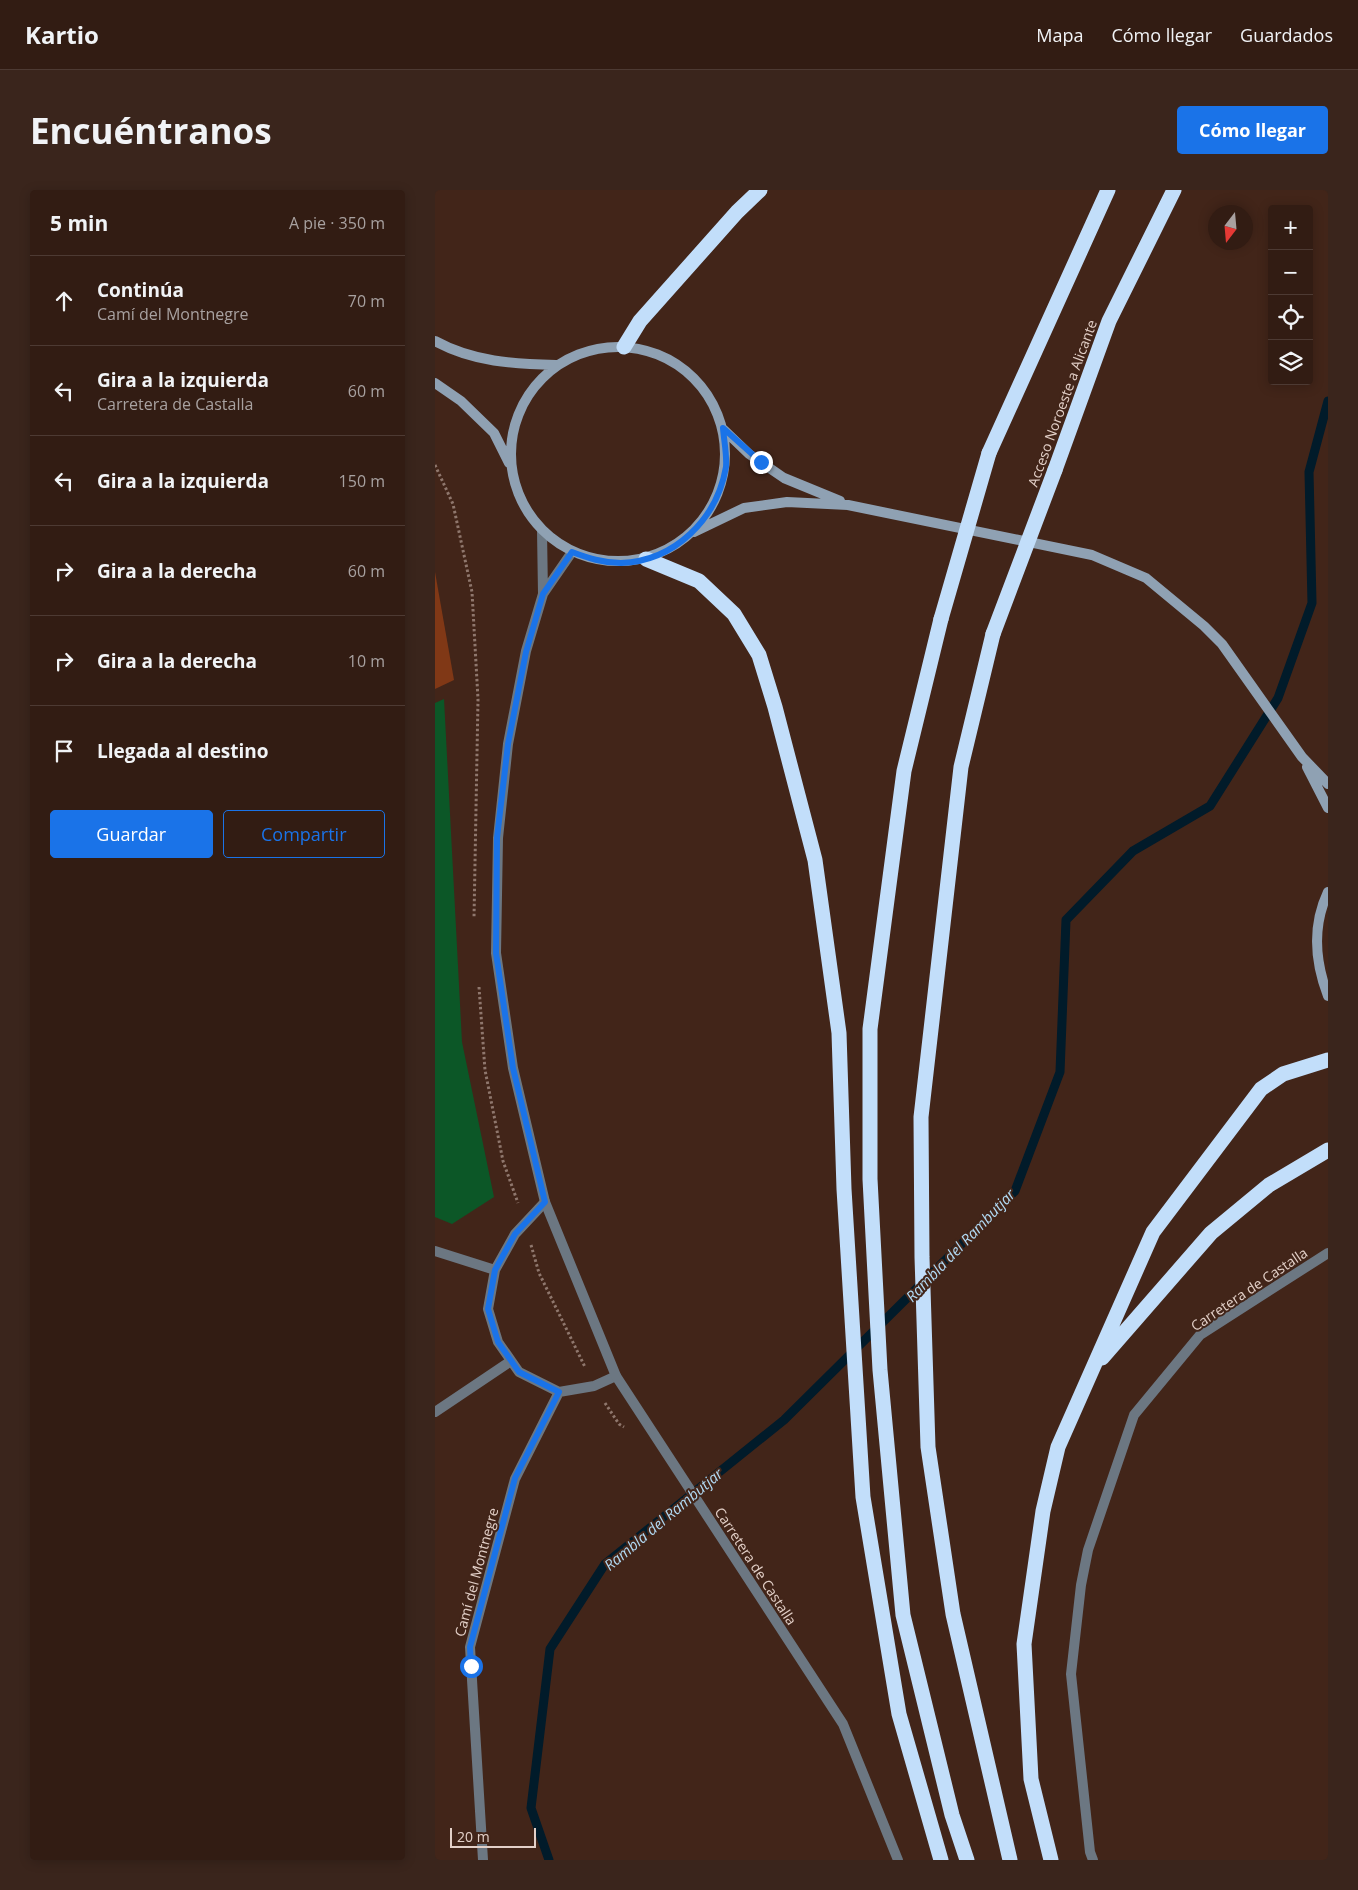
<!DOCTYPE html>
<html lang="es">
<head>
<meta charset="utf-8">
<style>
  :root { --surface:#321c13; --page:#3a251c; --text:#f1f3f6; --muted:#a8a1a0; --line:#4d3a33; --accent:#1a73e8 }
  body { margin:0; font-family:"Open Sans",sans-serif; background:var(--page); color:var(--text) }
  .controls { position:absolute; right:15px; top:15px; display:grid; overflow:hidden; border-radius:5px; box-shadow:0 2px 12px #0003 }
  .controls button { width:45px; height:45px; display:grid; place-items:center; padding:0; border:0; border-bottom:1px solid var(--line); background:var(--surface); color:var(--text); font:25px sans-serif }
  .compass { position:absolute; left:773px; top:15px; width:45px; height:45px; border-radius:50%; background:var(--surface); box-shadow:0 2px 12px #0003; rotate:196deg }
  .scale { position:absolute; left:15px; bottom:12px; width:86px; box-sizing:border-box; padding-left:5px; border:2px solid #e3d0c8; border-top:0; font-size:14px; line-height:18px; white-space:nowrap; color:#e3d0c8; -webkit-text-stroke:4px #422519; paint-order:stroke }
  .stop { position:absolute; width:15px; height:15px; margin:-11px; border:4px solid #1a73e8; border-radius:50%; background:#fff }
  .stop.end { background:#1a73e8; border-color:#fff; box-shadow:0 1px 5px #0008 }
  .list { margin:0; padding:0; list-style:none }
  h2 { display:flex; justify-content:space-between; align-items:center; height:65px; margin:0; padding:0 20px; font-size:21px }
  h2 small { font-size:16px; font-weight:400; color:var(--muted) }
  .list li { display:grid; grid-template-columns:32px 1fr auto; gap:15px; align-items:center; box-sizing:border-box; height:90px; padding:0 20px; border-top:1px solid var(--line) }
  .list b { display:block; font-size:19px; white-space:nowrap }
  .list p { margin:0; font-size:16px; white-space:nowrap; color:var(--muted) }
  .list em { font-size:16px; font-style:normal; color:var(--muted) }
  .actions { display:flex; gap:10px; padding:15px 20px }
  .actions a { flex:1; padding:11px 0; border:1px solid var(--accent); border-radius:5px; text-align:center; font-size:18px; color:var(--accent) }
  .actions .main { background:var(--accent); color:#fff }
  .icon { flex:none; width:28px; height:28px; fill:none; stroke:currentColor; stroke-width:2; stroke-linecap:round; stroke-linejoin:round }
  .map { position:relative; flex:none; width:893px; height:1670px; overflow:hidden; border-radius:5px }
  header { display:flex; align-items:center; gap:30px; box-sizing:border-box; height:70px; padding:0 25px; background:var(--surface); border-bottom:1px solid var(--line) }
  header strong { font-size:24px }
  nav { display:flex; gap:28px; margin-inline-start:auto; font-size:18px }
  .intro { display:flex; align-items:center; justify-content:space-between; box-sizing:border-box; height:120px; padding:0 30px }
  h1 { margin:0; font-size:35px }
  .button { padding:12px 22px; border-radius:5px; background:var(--accent); color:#fff; font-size:18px; font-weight:700 }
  main { display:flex; gap:30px; padding:0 30px }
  aside { flex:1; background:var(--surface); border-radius:5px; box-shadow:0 2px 12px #0003 }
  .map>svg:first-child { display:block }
  .green { fill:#0c5727 }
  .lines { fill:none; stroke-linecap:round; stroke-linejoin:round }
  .stream { stroke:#011b2a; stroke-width:9 }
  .building { fill:#803816 }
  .path { stroke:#8f776d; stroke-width:3; stroke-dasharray:2.5 2.5; stroke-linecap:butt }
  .minor { stroke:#6c7782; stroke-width:10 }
  .tertiary { stroke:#6c7782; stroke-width:10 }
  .secondary { stroke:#8fa1b3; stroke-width:10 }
  .motorway { stroke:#c2defa; stroke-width:15 }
  .motorway-bridge { stroke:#c2defa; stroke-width:15 }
  .route { stroke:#1a73e8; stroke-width:6 }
  .labels { text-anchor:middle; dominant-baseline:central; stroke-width:4; stroke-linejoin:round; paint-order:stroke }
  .street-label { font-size:14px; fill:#e3d0c8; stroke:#422519 }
  .water-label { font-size:15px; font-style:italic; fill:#b1d9f3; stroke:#422519 }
</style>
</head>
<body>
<header>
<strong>Kartio</strong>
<nav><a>Mapa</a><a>Cómo llegar</a><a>Guardados</a></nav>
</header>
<div class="intro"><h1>Encuéntranos</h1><a class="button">Cómo llegar</a></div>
<main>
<aside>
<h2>5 min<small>A pie · 350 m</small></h2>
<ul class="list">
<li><svg class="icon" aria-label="ahead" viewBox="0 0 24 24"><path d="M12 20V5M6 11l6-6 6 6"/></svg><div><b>Continúa</b><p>Camí del Montnegre</p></div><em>70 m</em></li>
<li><svg class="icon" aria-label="left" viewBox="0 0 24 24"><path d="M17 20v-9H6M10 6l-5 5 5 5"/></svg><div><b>Gira a la izquierda</b><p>Carretera de Castalla</p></div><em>60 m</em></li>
<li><svg class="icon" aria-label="left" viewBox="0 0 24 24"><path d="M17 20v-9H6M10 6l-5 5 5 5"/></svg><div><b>Gira a la izquierda</b></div><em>150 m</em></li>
<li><svg class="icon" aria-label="right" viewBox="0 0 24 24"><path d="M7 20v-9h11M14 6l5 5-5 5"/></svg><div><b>Gira a la derecha</b></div><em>60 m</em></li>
<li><svg class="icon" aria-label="right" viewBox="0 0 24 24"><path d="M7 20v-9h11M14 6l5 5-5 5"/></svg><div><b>Gira a la derecha</b></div><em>10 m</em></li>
<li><svg class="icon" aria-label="arrive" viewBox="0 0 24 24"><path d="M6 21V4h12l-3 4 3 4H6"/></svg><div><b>Llegada al destino</b></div></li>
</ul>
<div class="actions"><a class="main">Guardar</a><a>Compartir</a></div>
</aside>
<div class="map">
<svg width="893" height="1670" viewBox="0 0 893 1670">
  <rect width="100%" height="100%" fill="#422519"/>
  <path class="green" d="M9 509 27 852 59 1007 17 1034 0 1027V513Z"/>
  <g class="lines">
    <path class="stream" d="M114 1670 96 1618 115 1459 170 1374 349 1230 580 1001 625 882 631 730 698 661 775 616 843 508 877 413 874 282 893 211"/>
  </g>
  <path class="building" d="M0 382 19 490 0 499Z"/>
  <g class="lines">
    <path class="path" d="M0 275 18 314 37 402 43 509 39 728
      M44 797 50 880 68 971 83 1013
      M96 1055 104 1083 150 1177
      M170 1213 184 1234 189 1237"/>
    <path class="minor" d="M110 1012 80 1044 60 1080 53 1119 63 1152 84 1182 124 1202 159 1196 181 1186
      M0 1061 60 1080
      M0 1222 76 1171
      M48 1670 35 1457 80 1289 124 1202
      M658 1670 655 1662 636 1484 646 1395 653 1360 699 1225 765 1145 893 1063"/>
    <path class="tertiary" d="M107 341 108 404 91 461 73 554 63 648 61 763 78 878 110 1012 181 1186 408 1534 463 1670
      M108 404 137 362"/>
    <path class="secondary" d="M0 151C38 172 79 174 121 175
      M76 264a107 107 0 1 1 214 0a107 107 0 1 1-214 0Z
      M0 193 26 211 59 243 74 273
      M288 239 314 264 349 288 405 311
      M259 342 309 318 352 312 413 315 657 365 711 388 769 436 787 454 867 567 893 594
      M872 577 893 618
      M893 702C877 736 880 772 893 806"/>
    <path class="motorway" d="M189 157 205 131 302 22 325 0
      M554 263 673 0
      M620 280 674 131 739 0
      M211 369 264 391 299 424 324 465 340 517 380 670 404 843 409 999 428 1307 464 1524 506 1670
      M506 429 469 581 435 839V989L445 1180 468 1425 517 1625 532 1670
      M558 444 526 577 486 927 487 1067 493 1257 518 1424 575 1670
      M667 1168 776 1043 834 995 893 960
      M616 1670 596 1589 589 1454 608 1321 623 1257 718 1042 826 899 848 884 893 870"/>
    <path class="motorway-bridge" d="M506 429 554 263
      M558 444 620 280"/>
  </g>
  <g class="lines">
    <path class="route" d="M36 1476 35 1457 80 1288 124 1202 84 1182 63 1152 53 1119 60 1080 80 1044 110 1012 78 878 61 763 62 648 73 554 91 462 108 404 137 362C153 368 168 373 186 373 240 371 282 329 291 277 292 265 289 251 288 238L326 272"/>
  </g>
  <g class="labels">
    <g class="street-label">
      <text transform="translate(627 213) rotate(-70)">Acceso Noroeste a Alicante</text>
      <text transform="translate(814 1099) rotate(-34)">Carretera de Castalla</text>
      <text transform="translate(321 1376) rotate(57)">Carretera de Castalla</text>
      <text transform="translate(41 1382) rotate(-75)">Camí del Montnegre</text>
    </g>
    <g class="water-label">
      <text transform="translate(525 1055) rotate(-46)">Rambla del Rambutjar</text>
      <text transform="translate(228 1329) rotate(-40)">Rambla del Rambutjar</text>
    </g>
  </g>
</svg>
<div class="controls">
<button>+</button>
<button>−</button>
<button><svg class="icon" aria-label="locate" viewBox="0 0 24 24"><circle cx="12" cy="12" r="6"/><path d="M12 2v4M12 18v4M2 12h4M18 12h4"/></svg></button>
<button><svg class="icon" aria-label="layers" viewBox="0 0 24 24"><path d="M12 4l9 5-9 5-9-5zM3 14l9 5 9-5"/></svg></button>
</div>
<svg class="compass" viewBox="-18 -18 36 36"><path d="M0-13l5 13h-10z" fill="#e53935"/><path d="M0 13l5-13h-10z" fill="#a8a1a0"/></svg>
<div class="scale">20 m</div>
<div class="stop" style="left:36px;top:1476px"></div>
<div class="stop end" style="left:326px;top:272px"></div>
</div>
</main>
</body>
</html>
